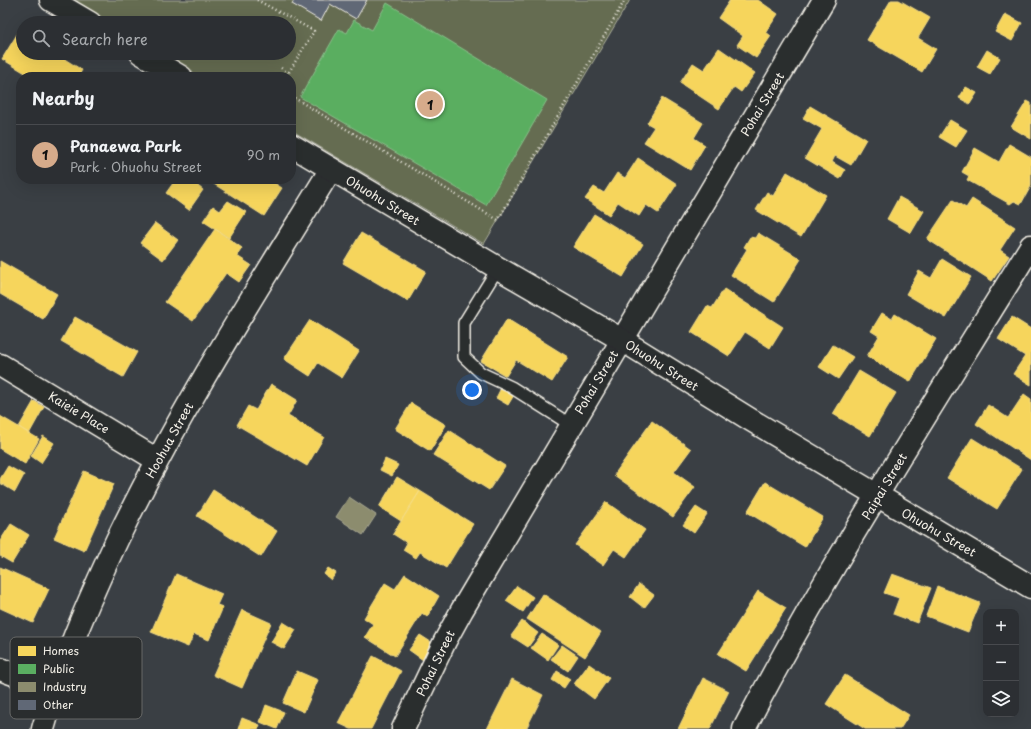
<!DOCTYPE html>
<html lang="en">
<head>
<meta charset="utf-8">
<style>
  :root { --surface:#2c2f33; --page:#34373b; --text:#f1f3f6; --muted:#a6a9ac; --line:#484a4e; --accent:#d6ab8b }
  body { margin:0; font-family:"Playpen Sans",sans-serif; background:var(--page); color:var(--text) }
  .controls { position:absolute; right:12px; bottom:12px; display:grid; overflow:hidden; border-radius:8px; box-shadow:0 4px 16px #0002 }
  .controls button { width:36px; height:36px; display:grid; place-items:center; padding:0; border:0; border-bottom:1px solid var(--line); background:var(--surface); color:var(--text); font:20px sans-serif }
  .you { position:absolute; left:472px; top:390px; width:14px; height:14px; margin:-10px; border:3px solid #fff; border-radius:50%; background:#1a73e8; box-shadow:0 0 0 6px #1a73e833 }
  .badge { display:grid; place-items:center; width:26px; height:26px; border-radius:50%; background:var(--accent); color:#111; font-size:13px; font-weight:700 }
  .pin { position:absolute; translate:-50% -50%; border:2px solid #fff; box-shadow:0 1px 4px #0006 }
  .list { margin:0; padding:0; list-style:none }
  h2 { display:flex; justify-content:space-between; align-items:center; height:52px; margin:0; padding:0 16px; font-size:17px }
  h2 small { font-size:13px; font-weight:400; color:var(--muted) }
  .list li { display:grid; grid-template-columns:26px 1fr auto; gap:12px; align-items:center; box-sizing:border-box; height:60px; padding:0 16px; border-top:1px solid var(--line) }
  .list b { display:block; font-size:15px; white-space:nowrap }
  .list p { margin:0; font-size:13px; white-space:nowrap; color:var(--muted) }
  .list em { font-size:13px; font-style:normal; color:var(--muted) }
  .icon { flex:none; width:22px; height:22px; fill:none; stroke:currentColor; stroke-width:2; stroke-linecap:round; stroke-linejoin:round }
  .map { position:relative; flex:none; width:1031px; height:729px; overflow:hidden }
  .search { position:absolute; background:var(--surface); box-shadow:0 4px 16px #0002; left:16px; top:16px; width:280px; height:44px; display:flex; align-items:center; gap:10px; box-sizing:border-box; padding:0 14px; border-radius:22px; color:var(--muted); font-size:15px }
  .panel { position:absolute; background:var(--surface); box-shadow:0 4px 16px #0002; left:16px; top:72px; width:280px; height:112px; border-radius:16px }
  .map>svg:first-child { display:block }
  .green { fill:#656c51; stroke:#acae9c }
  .homes { fill:#f6d55c; stroke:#f5dd86 }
  .public { fill:#5aae61; stroke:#88c28a }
  .industry { fill:#8c8c6e; stroke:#abaa93 }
  .building { fill:#606876; stroke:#f4f1e8 }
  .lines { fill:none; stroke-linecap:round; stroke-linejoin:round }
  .lane-casing { stroke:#f4f1e8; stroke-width:14 }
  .street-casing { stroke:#f4f1e8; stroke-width:25 }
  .secondary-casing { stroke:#f4f1e8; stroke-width:25 }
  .path { stroke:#f4f1e8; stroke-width:2.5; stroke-dasharray:1 3; stroke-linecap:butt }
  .lane { stroke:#2a2d2e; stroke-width:11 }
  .street { stroke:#2a2d2e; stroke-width:22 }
  .secondary { stroke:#2a2d2e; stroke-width:22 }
  .labels { text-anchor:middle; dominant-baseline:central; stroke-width:4; stroke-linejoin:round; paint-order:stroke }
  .street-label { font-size:12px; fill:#f4f1e8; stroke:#2a2d2e }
  .key { fill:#2a2d2e; stroke:#676866; stroke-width:1 }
  .key-label { font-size:11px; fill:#f4f1e8 }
</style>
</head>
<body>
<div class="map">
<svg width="1031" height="729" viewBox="0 0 1031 729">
  <rect width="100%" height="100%" fill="#3a3f44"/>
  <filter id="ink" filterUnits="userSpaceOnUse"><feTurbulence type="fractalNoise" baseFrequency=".025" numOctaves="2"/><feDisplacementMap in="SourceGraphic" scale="8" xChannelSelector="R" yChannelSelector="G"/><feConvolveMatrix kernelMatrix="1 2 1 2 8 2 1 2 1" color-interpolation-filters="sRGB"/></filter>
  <g filter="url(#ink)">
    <path class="green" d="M69 0H630L484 244 291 130V77H200L159 53H289V23H108Z"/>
    <path class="homes" d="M730 0H758L778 14 766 32 771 36 756 58 737 45 743 36 718 18Z
      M891 0H899L930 18 918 38 936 49 922 72 867 40Z
      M1005 14 1022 23 1012 41 995 32Z
      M19 31 23 33V53H55L82 70 78 77H32L2 59Z
      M719 48 755 73 741 92 734 87 719 109 680 83 693 63 704 70Z
      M987 50 1000 58 990 74 977 67Z
      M966 87 977 93 970 104 959 98Z
      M662 98 703 123 694 138 705 145 690 170 644 142 654 127 647 123Z
      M1027 101 1031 103V139L1011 127Z
      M810 106 866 139 851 165 835 156 832 162 845 170 840 179 805 158 822 129 803 118Z
      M950 120 967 130 956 147 939 137Z
      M1009 144 1031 157V186L1021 204 1014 201 1010 204 967 180 969 176 962 172 975 148 999 162Z
      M638 158 677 184 658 213 646 205 639 216 618 202 609 215 585 199 594 187 604 193 617 173 625 178Z
      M787 172 826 195 801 237 756 210 767 192 773 196Z
      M176 179H189L203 190 189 210 166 193Z
      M206 179H268L282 188 264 216Z
      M899 197 924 211 911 233 887 219Z
      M972 199 1015 227 1000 250 1009 256 992 281 927 239 953 200 966 208Z
      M228 201 246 212 229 238 203 221 213 206 220 211Z
      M594 214 643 244 623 277 573 247Z
      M155 223 178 240 163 260 140 243Z
      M215 229 242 248 237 256 251 265 239 282 226 273 193 321 165 302Z
      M361 233 426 271 408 301 343 263Z
      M758 233 801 259 774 302 731 275 747 249 744 247 750 237 755 238Z
      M942 259 971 277 946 318 906 294 919 271 931 278Z
      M0 261 57 294 43 319 0 294Z
      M724 289 783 327 770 348 745 332 729 356 691 332 707 306 712 308Z
      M882 313 892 319 895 314 936 339 910 382 867 356 879 336 871 331Z
      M75 317 137 352 123 377 61 341Z
      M1012 317 1031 329V385L1013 374 1025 356 998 339Z
      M507 319 568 357 552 382 516 360 506 376 481 361Z
      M310 320 359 351 342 378 318 363 310 376 284 359Z
      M833 345 853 357 838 379 819 367Z
      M859 371 896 393 870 436 833 414Z
      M271 384 297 400 288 416 324 437 307 466 237 425 248 406 256 410Z
      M501 388 514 395 508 405 496 398Z
      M1024 394 1031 399V460L976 424 988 405 1008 418Z
      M34 401 44 407 29 434 19 427Z
      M411 403 446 425 430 451 395 429Z
      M0 416 39 439 25 464 0 449Z
      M652 421 691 449 674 472 695 487 673 517 614 475Z
      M449 430 505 466 489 490 433 455Z
      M43 436 54 443 41 463 31 456Z
      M972 438 1022 469 997 509 947 478Z
      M385 459 398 465 392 476 380 470Z
      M8 466 24 475 15 492 0 483V479Z
      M84 471 114 484 84 551 54 538Z
      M397 477 420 491 401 521 379 507Z
      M765 482 823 517 805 547 747 512Z
      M213 490 277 531 261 557 197 516Z
      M420 491 473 524 446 568 420 552 416 558 403 550 407 543 393 534Z
      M606 502 645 530 626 557 614 549 603 565 575 545Z
      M696 507 707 514 694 533 683 525Z
      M11 524 29 535 12 563 0 556V541Z
      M0 567 49 589 33 623 0 608Z
      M328 568 336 573 331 580 324 574Z
      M176 574 222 594 217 605 223 607 209 640 194 634 188 647 151 632Z
      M405 574 439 596 427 617 422 613 395 656 365 637 373 624 364 618 385 583 395 589Z
      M892 574 931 588 917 623 893 614 899 598 884 593Z
      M639 584 654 595 644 608 630 597Z
      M517 586 533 597 523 612 506 601Z
      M937 586 980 603 968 632 926 616Z
      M758 591 786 608 746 671 718 654Z
      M543 594 601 632 585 657 527 619Z
      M242 610 271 623 242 688 213 675Z
      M522 621 538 633 528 647 511 636Z
      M283 622 296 630 284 649 271 642Z
      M542 634 558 645 548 660 531 648Z
      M420 635 434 644 423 660 409 650Z
      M562 645 578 656 568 671 551 659Z
      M373 656 401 671 371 729H351L338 723Z
      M589 664 609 678 594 699 574 684Z
      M297 671 318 680 304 712 283 703Z
      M557 671 570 679 564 688 552 680Z
      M845 675 909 715 900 729H865L826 704Z
      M703 678 729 691 710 729H678Z
      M512 679 543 695 526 729H487Z
      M266 705 284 712 277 729 260 722Z
      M242 718 260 725 258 729H238Z"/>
    <path class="public" d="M387 3 547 100 486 205 300 97 339 29 347 33 354 20 372 30Z"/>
    <path class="industry" d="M349 497 376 515 363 535 336 517Z"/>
    <path class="building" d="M294 0H367L356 19 330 4 321 21 292 4Z"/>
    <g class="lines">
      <g class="lane-casing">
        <path id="lane" d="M498 268 464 323V357L481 373 511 387 571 425"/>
      </g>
      <g class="street-casing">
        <path id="street" d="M0 365 157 460
          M0 669 54 689
          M43 729C61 664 88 602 117 540 179 411 256 291 331 169
          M403 729 445 641 462 610 824 0
          M744 729C830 563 933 405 1031 246"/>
      </g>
      <g class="secondary-casing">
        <path id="secondary" d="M51 0 90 23
          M141 53 181 77
          M291 145 498 268 622 340 751 420 1031 587"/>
      </g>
      <path class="path" d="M257 0 314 31 286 77
        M281 68 288 73
        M291 96 498 220 625 0"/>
      <use href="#lane" class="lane"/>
      <use href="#street" class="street"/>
      <use href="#secondary" class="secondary"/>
    </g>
  </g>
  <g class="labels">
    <g class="street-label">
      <text transform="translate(762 104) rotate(-59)">Pohai Street</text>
      <text transform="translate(383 200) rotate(31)">Ohuohu Street</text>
      <text transform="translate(662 365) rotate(32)">Ohuohu Street</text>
      <text transform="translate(596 382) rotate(-59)">Pohai Street</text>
      <text transform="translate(79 412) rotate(31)">Kaieie Place</text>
      <text transform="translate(169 440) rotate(-61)">Hoohua Street</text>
      <text transform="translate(884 486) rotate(-59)">Paipai Street</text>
      <text transform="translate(939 532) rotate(30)">Ohuohu Street</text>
      <text transform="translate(435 663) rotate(-64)">Pohai Street</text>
    </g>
  </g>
  <rect x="10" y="637" width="132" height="82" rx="6" class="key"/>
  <rect x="18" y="646" width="18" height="10" fill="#f6d55c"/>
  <rect x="18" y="664" width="18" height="10" fill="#5aae61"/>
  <rect x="18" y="682" width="18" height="10" fill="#8c8c6e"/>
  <rect x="18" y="700" width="18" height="10" fill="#606876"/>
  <g class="key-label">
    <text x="43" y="655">Homes</text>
    <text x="43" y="673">Public</text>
    <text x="43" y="691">Industry</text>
    <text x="43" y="709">Other</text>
  </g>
</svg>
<div class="controls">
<button>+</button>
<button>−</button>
<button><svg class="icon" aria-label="layers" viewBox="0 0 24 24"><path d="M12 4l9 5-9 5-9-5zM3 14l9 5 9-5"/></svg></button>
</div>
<div class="you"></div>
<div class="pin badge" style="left:430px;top:104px">1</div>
<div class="search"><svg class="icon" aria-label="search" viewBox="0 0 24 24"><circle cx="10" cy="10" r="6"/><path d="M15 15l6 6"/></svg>Search here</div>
<section class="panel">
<h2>Nearby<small></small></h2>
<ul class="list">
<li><span class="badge">1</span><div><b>Panaewa Park</b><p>Park · Ohuohu Street</p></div><em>90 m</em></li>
</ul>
</section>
</div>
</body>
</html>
